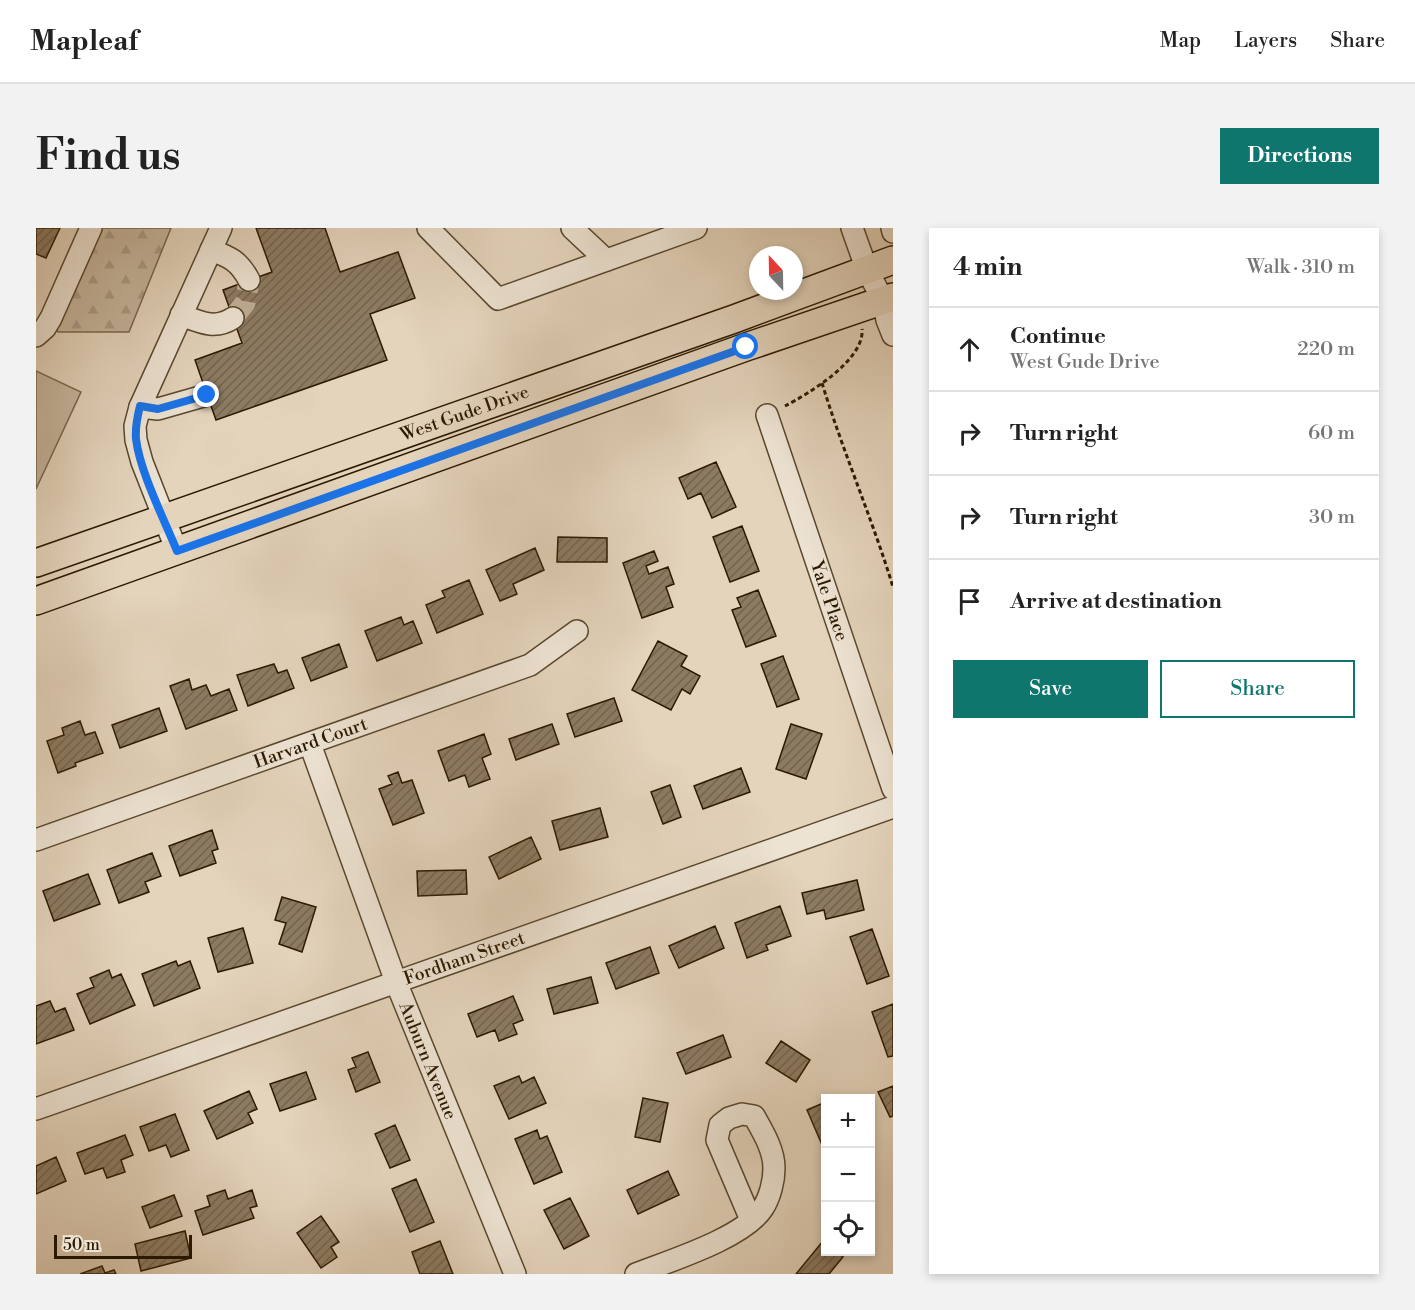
<!DOCTYPE html>
<html lang="en">
<head>
<meta charset="utf-8">
<style>
  :root { --surface:#fff; --page:#f2f2f2; --text:#222; --muted:#767676; --line:#e0e0e0; --accent:#0f766e }
  body { margin:0; font-family:"Libre Bodoni",serif; background:var(--page); color:var(--text) }
  .controls { position:absolute; right:18px; bottom:18px; display:grid; overflow:hidden; border-radius:0px; box-shadow:0 3px 9px #0003 }
  .controls button { width:54px; height:54px; display:grid; place-items:center; padding:0; border:0; border-bottom:2px solid var(--line); background:var(--surface); color:var(--text); font:30px sans-serif }
  .compass { position:absolute; left:713px; top:18px; width:54px; height:54px; border-radius:50%; background:var(--surface); box-shadow:0 3px 9px #0003; rotate:338deg }
  .scale { position:absolute; left:18px; bottom:15px; width:138px; box-sizing:border-box; padding-left:6px; border:3px solid #2c1a00; border-top:0; font-size:16px; line-height:21px; white-space:nowrap; color:#2c1a00; -webkit-text-stroke:4px #ede3d3; paint-order:stroke }
  .stop { position:absolute; width:18px; height:18px; margin:-14px; border:4px solid #1a73e8; border-radius:50%; background:#fff }
  .stop.end { background:#1a73e8; border-color:#fff; box-shadow:0 2px 6px #0008 }
  .list { margin:0; padding:0; list-style:none }
  h2 { display:flex; justify-content:space-between; align-items:center; height:78px; margin:0; padding:0 24px; font-size:26px }
  h2 small { font-size:20px; font-weight:400; color:var(--muted) }
  .list li { display:grid; grid-template-columns:39px 1fr auto; gap:18px; align-items:center; box-sizing:border-box; height:84px; padding:0 24px; border-top:2px solid var(--line) }
  .list b { display:block; font-size:22px; white-space:nowrap }
  .list p { margin:0; font-size:20px; white-space:nowrap; color:var(--muted) }
  .list em { font-size:20px; font-style:normal; color:var(--muted) }
  .actions { display:flex; gap:12px; padding:18px 24px }
  .actions a { flex:1; padding:14px 0; border:2px solid var(--accent); border-radius:0px; text-align:center; font-size:21px; color:var(--accent) }
  .actions .main { background:var(--accent); color:#fff }
  .icon { flex:none; width:33px; height:33px; fill:none; stroke:currentColor; stroke-width:2; stroke-linecap:round; stroke-linejoin:round }
  .map { position:relative; flex:none; width:857px; height:1046px; overflow:hidden; border-radius:0px }
  header { display:flex; align-items:center; gap:36px; box-sizing:border-box; height:84px; padding:0 30px; background:var(--surface); border-bottom:2px solid var(--line) }
  header strong { font-size:28px }
  nav { display:flex; gap:33px; margin-inline-start:auto; font-size:21px }
  .intro { display:flex; align-items:center; justify-content:space-between; box-sizing:border-box; height:144px; padding:0 36px }
  h1 { margin:0; font-size:42px }
  .button { padding:15px 27px; border-radius:0px; background:var(--accent); color:#fff; font-size:21px; font-weight:700 }
  main { display:flex; gap:36px; padding:0 36px }
  aside { flex:1; background:var(--surface); border-radius:0px; box-shadow:0 3px 9px #0003 }
  .map>svg:first-child { display:block }
  .forest { fill:url(#forest-firs); stroke:#78674e; stroke-width:1.5 }
  .park { fill:#c5b49c; stroke:#78674e; stroke-width:1.5 }
  .building { fill:url(#building-hatch); stroke:#2c1a00; stroke-width:1.5 }
  .lines { fill:none; stroke-linecap:round; stroke-linejoin:round }
  .minor-tunnel { stroke:#bfaf96; stroke-width:21; stroke-dasharray:21 10; stroke-linecap:butt }
  .minor-casing { stroke:#5a482f; stroke-width:24 }
  .major-casing { stroke:#2c1a00; stroke-width:30 }
  .path { stroke:#2c1a00; stroke-width:3; stroke-dasharray:4.5 3; stroke-linecap:butt }
  .minor { stroke:#ede3d3; stroke-width:21 }
  .major { stroke:#e4d4bc; stroke-width:27 }
  .route { stroke:#1a73e8; stroke-width:8 }
  .labels { text-anchor:middle; dominant-baseline:central; stroke-width:6; stroke-linejoin:round; paint-order:stroke }
  .street-label { font-size:18px; fill:#2c1a00; stroke:#ede3d3 }
</style>
</head>
<body>
<header>
<strong>Mapleaf</strong>
<nav><a>Map</a><a>Layers</a><a>Share</a></nav>
</header>
<div class="intro"><h1>Find us</h1><a class="button">Directions</a></div>
<main>
<div class="map">
<svg width="857" height="1046" viewBox="0 0 857 1046">
  <defs>
    <pattern id="forest-firs" width="22" height="20" patternUnits="userSpaceOnUse" patternTransform="scale(1.5)"><rect width="22" height="20" fill="#c5b49c"/><path d="M5 1l3.5 6h-7zM16 11l3.5 6h-7z" fill="#a99a85"/></pattern>
    <pattern id="building-hatch" width="6" height="6" patternUnits="userSpaceOnUse" patternTransform="scale(1.5)"><rect width="6" height="6" fill="#8c7b62"/><path d="M-1 1l2-2M0 6l6-6M5 7l2-2" fill="none" stroke="#73644e"/></pattern>
  </defs>
  <rect width="100%" height="100%" fill="#e4d4bc"/>
  <filter id="stains"><feTurbulence type="fractalNoise" baseFrequency=".00333" numOctaves="4"/><feColorMatrix values="0 0 0 0 .2 0 0 0 0 .09 0 0 0 0 .02 0 0 0 .5 -.17"/></filter>
  <radialGradient id="worn" r=".72"><stop offset=".6" stop-color="#630" stop-opacity="0"/><stop offset="1" stop-color="#630" stop-opacity=".3"/></radialGradient>
  <path class="forest" d="M55 0H135L93 104H22L15 90Z"/>
  <path class="park" d="M0 143 45 164 0 261Z"/>
  <path class="building" d="M0 0H24L10 30 0 26Z
    M220 0H289L304 44 362 24 379 70 334 86 351 132 180 192 159 132 206 115 187 62 236 44Z
    M680 234 700 279 676 290 665 265 652 271 643 250Z
    M706 298 723 343 694 354 677 309Z
    M522 309 571 310V334H521Z
    M499 320 508 342 477 356 481 366 464 373 450 342Z
    M618 323 622 333 610 338 613 346 632 339 638 356 630 359 637 379 606 390 587 335Z
    M433 352 447 386 401 405 390 377 409 369 406 363Z
    M722 362 740 408 710 419 696 382 705 379 701 370Z
    M365 389 368 397 377 393 386 415 341 433 329 403Z
    M622 413 651 428 645 438 664 448 654 466 646 461 635 482 596 462Z
    M303 416 311 439 275 453 266 430Z
    M747 428 763 471 741 479 725 436Z
    M238 436 242 445 251 442 258 460 212 478 201 447Z
    M153 451 156 462 170 457 175 468 193 461 201 482 150 501 134 458Z
    M578 470 586 493 539 509 531 486Z
    M123 480 131 503 84 520 76 497Z
    M44 493 49 507 59 504 67 525 39 535 40 538 22 545 11 513 28 507 26 500Z
    M516 496 523 516 480 532 473 511Z
    M755 496 786 506 770 551 740 541Z
    M448 506 455 526 446 530 454 551 433 559 429 547 413 553 402 523Z
    M705 540 714 564 667 581 658 558Z
    M362 544 366 555 376 552 388 585 357 597 343 561 356 556 352 548Z
    M634 557 645 589 627 596 615 564Z
    M564 580 572 609 524 622 516 593Z
    M176 602 182 621 176 623 180 635 144 648 133 618Z
    M495 609 505 631 463 651 453 629Z
    M116 625 125 648 109 654 113 664 83 675 71 642Z
    M430 642 431 666 382 668 381 643Z
    M52 646 64 676 18 693 7 663Z
    M821 652 828 682 790 691 788 682 771 686 766 665Z
    M246 669 280 679 266 724 243 716 250 695 239 692Z
    M744 678 755 708 730 717 732 722 711 730 699 695Z
    M679 698 688 720 643 740 633 718Z
    M207 700 217 735 182 744 172 710Z
    M836 701 853 748 831 756 814 709Z
    M614 719 623 745 580 761 570 735Z
    M140 733 142 738 154 733 164 760 118 778 106 746Z
    M73 742 76 750 85 746 99 777 54 796 41 766 58 759 54 750Z
    M555 749 562 775 518 786 511 761Z
    M477 768 487 792 477 796 481 806 463 813 459 802 441 809 432 786Z
    M14 773 19 784 29 780 38 802 0 816V778Z
    M857 776V828L852 829 836 784Z
    M687 807 695 829 650 846 641 825Z
    M745 813 774 832 760 854 730 835Z
    M332 824 344 854 320 864 312 842 320 839 316 830Z
    M270 844 280 871 244 883 234 856Z
    M483 848 486 855 498 849 510 875 473 891 458 858Z
    M857 858V888L854 889 842 864Z
    M213 863 221 881 212 885 217 895 181 911 168 883Z
    M607 870 632 875 624 914 599 909Z
    M790 874V926L771 882Z
    M139 886 153 922 135 929 130 917 113 923 104 899Z
    M359 897 374 932 354 940 339 906Z
    M501 902 504 911 511 908 526 944 498 956 479 911Z
    M89 907 97 927 85 932 89 944 71 950 67 940 49 946 41 925Z
    M20 929 30 953 0 966V938Z
    M632 943 643 967 602 986 591 962Z
    M380 951 398 994 374 1004 356 961Z
    M189 962 192 971 216 962 221 978 214 980 218 990 167 1007 159 983 174 978 171 968Z
    M138 967 146 988 114 1000 106 979Z
    M534 970 553 1008 528 1021 508 982Z
    M285 988 303 1014 295 1019 301 1029 285 1040 261 1005Z
    M149 1003 155 1030 105 1043 99 1016Z
    M404 1013 417 1046H384L376 1024Z
    M787 1013 790 1015V1024H800L807 1029 793 1046H760Z
    M66 1038 69 1045 78 1042 80 1046H44Z"/>
  <g class="lines">
    <path class="minor-tunnel" d="M197 90 209 75 213 52"/>
    <g class="minor-casing">
      <g id="minor">
        <path d="M392 0 462 71 660 0"/>
        <path d="M536 0 570 32"/>
        <path d="M816 0 831 42 847 72 851 92 857 107"/>
        <path d="M856 0 857 4"/>
        <path d="M175 22C194 29 203 33 213 52"/>
        <path d="M145 87C164 94 179 102 197 90"/>
        <path d="M0 108 9 100 15 90 55 0"/>
        <path d="M104 179 122 181 171 167"/>
        <path id="s1" d="M731 187 857 561"/>
        <path d="M141 323 106 234 100 212 99 198 104 179 185 0"/>
        <path id="s2" d="M274 516 360 754 479 1046"/>
        <path id="s3" d="M0 612 494 437 541 403"/>
        <path id="s4" d="M0 881 857 579"/>
        <path d="M600 1046C633 1033 708 1010 727 980 734 969 738 953 738 940 738 922 727 904 718 888L706 886 693 890 684 897 681 912 715 992"/>
      </g>
    </g>
    <g class="major-casing">
      <g id="major">
        <path id="s5" d="M0 335 698 91 857 32"/>
        <path d="M0 373 710 119 857 69"/>
      </g>
    </g>
    <path class="path" d="M786 155C807 224 836 290 857 359
      M749 178C772 166 829 132 826 101"/>
    <use href="#minor" class="minor"/>
    <use href="#major" class="major"/>
  </g>
  <g class="lines">
    <path class="route" d="M171 167 122 181 104 178C101 190 99 200 100 211 104 244 128 291 141 323L710 119"/>
  </g>
  <g class="labels">
    <g class="street-label">
      <text stroke="none"><textPath href="#s5" startOffset="454">West Gude Drive</textPath></text>
      <text stroke="none"><textPath href="#s1" startOffset="196">Yale Place</textPath></text>
      <text stroke="none"><textPath href="#s3" startOffset="291">Harvard Court</textPath></text>
      <text stroke="none"><textPath href="#s4" startOffset="454">Fordham Street</textPath></text>
      <text stroke="none"><textPath href="#s2" startOffset="338">Auburn Avenue</textPath></text>
    </g>
  </g>
  <rect width="100%" height="100%" filter="url(#stains)"/>
  <rect width="100%" height="100%" fill="url(#worn)"/>
</svg>
<div class="controls">
<button>+</button>
<button>−</button>
<button><svg class="icon" aria-label="locate" viewBox="0 0 24 24"><circle cx="12" cy="12" r="6"/><path d="M12 2v4M12 18v4M2 12h4M18 12h4"/></svg></button>
</div>
<svg class="compass" viewBox="-18 -18 36 36"><path d="M0-13l5 13h-10z" fill="#e53935"/><path d="M0 13l5-13h-10z" fill="#767676"/></svg>
<div class="scale">50 m</div>
<div class="stop" style="left:710px;top:119px"></div>
<div class="stop end" style="left:171px;top:167px"></div>
</div>
<aside>
<h2>4 min<small>Walk · 310 m</small></h2>
<ul class="list">
<li><svg class="icon" aria-label="ahead" viewBox="0 0 24 24"><path d="M12 20V5M6 11l6-6 6 6"/></svg><div><b>Continue</b><p>West Gude Drive</p></div><em>220 m</em></li>
<li><svg class="icon" aria-label="right" viewBox="0 0 24 24"><path d="M7 20v-9h11M14 6l5 5-5 5"/></svg><div><b>Turn right</b></div><em>60 m</em></li>
<li><svg class="icon" aria-label="right" viewBox="0 0 24 24"><path d="M7 20v-9h11M14 6l5 5-5 5"/></svg><div><b>Turn right</b></div><em>30 m</em></li>
<li><svg class="icon" aria-label="arrive" viewBox="0 0 24 24"><path d="M6 21V4h12l-3 4 3 4H6"/></svg><div><b>Arrive at destination</b></div></li>
</ul>
<div class="actions"><a class="main">Save</a><a>Share</a></div>
</aside>
</main>
</body>
</html>
